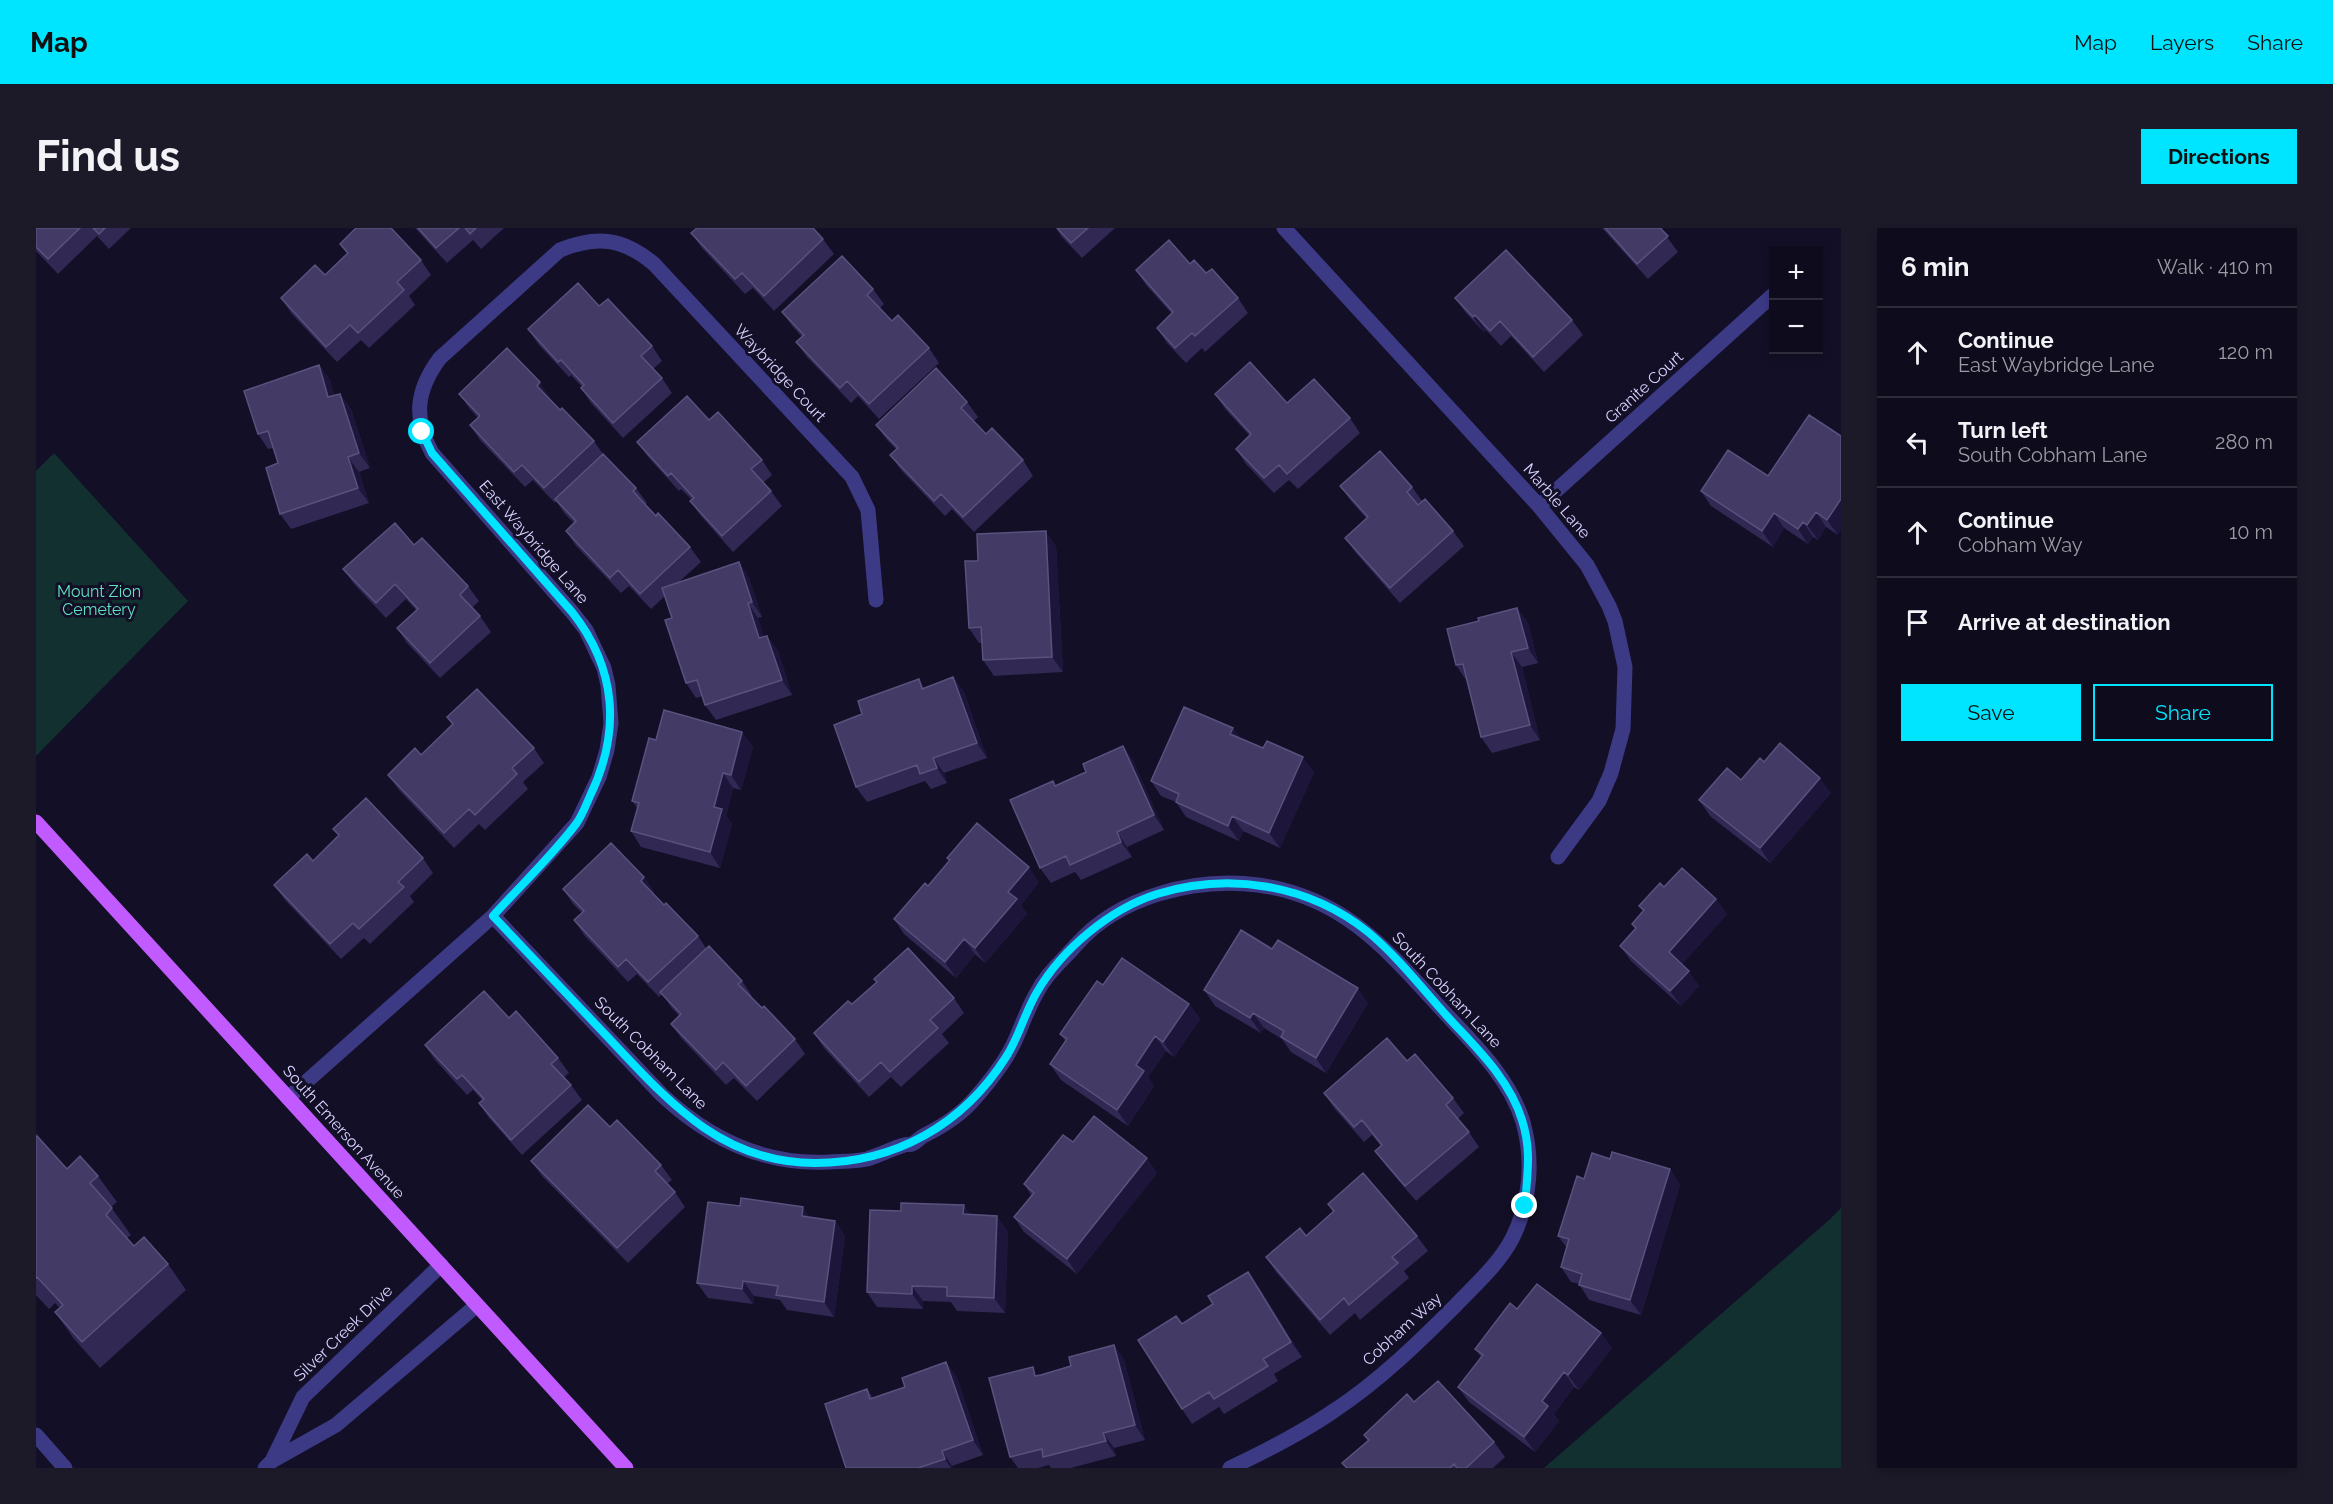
<!DOCTYPE html>
<html lang="en">
<head>
<meta charset="utf-8">
<style>
  :root { --surface:#0e0b1c; --page:#1c1929; --text:#f1f3f6; --muted:#9b9ba3; --line:#2e2b3b; --accent:#00e5ff }
  body { margin:0; font-family:Raleway,sans-serif; background:var(--page); color:var(--text) }
  .controls { position:absolute; right:18px; top:18px; display:grid; overflow:hidden; border-radius:0px; box-shadow:0 3px 9px #0003 }
  .controls button { width:54px; height:54px; display:grid; place-items:center; padding:0; border:0; border-bottom:2px solid var(--line); background:var(--surface); color:var(--text); font:30px sans-serif }
  .stop { position:absolute; width:18px; height:18px; margin:-14px; border:4px solid #00e5ff; border-radius:50%; background:#fff }
  .stop.end { background:#00e5ff; border-color:#fff; box-shadow:0 2px 6px #0008 }
  .list { margin:0; padding:0; list-style:none }
  h2 { display:flex; justify-content:space-between; align-items:center; height:78px; margin:0; padding:0 24px; font-size:26px }
  h2 small { font-size:20px; font-weight:400; color:var(--muted) }
  .list li { display:grid; grid-template-columns:39px 1fr auto; gap:18px; align-items:center; box-sizing:border-box; height:90px; padding:0 24px; border-top:2px solid var(--line) }
  .list b { display:block; font-size:22px; white-space:nowrap }
  .list p { margin:0; font-size:20px; white-space:nowrap; color:var(--muted) }
  .list em { font-size:20px; font-style:normal; color:var(--muted) }
  .actions { display:flex; gap:12px; padding:18px 24px }
  .actions a { flex:1; padding:14px 0; border:2px solid var(--accent); border-radius:0px; text-align:center; font-size:21px; color:var(--accent) }
  .actions .main { background:var(--accent); color:#111 }
  .icon { flex:none; width:33px; height:33px; fill:none; stroke:currentColor; stroke-width:2; stroke-linecap:round; stroke-linejoin:round }
  .map { position:relative; flex:none; width:1805px; height:1240px; overflow:hidden; border-radius:0px }
  header { display:flex; align-items:center; gap:36px; box-sizing:border-box; height:84px; padding:0 30px; background:var(--accent); color:#111 }
  header strong { font-size:28px }
  nav { display:flex; gap:33px; margin-inline-start:auto; font-size:21px }
  .intro { display:flex; align-items:center; justify-content:space-between; box-sizing:border-box; height:144px; padding:0 36px }
  h1 { margin:0; font-size:42px }
  .button { padding:15px 27px; border-radius:0px; background:var(--accent); color:#111; font-size:21px; font-weight:700 }
  main { display:flex; gap:36px; padding:0 36px }
  aside { flex:1; background:var(--surface); border-radius:0px; box-shadow:0 3px 9px #0003 }
  .map>svg:first-child { display:block }
  .green { fill:#12302f }
  .lines { fill:none; stroke-linecap:round; stroke-linejoin:round }
  .minor { stroke:#3d3a85; stroke-width:15 }
  .major { stroke:#c25bff; stroke-width:15 }
  .wall { fill:#312854 }
  .shaded-wall { fill:#1d163a }
  .building { fill:#433a66; stroke:#5a527e; stroke-width:1.5 }
  .route { stroke:#00e5ff; stroke-width:8 }
  .labels { text-anchor:middle; dominant-baseline:central; stroke-width:6; stroke-linejoin:round; paint-order:stroke }
  .street-label { font-size:16px; fill:#d9d4ff; stroke:#130f26 }
  .park-label { font-size:16px; fill:#5fe0c0; stroke:#130f26 }
</style>
</head>
<body>
<header>
<strong>Map</strong>
<nav><a>Map</a><a>Layers</a><a>Share</a></nav>
</header>
<div class="intro"><h1>Find us</h1><a class="button">Directions</a></div>
<main>
<div class="map">
<svg width="1805" height="1240" viewBox="0 0 1805 1240">
  <rect width="100%" height="100%" fill="#130f26"/>
  <path class="green" d="M18 225 152 373 0 528V243Z
    M1805 980V1240H1508L1793 992Z"/>
  <g class="lines">
    <path class="minor" d="M1248 0 1503 278 1551 337 1573 378 1579 393 1589 439 1587 501 1575 545 1563 573 1522 629
      M1503 278 1738 66
      M457 688 626 867C672 910 727 937 791 934 805 933 817 934 831 931 844 927 855 921 868 917 871 916 874 917 876 916 881 914 884 909 889 907 907 898 927 885 940 869 953 854 968 835 977 817 985 800 991 782 1000 766 1010 746 1026 733 1040 717 1083 668 1159 649 1222 657 1303 668 1346 716 1398 773 1431 810 1472 845 1487 894 1498 933 1494 975 1476 1011 1462 1037 1439 1057 1419 1078 1382 1115 1343 1153 1299 1182 1266 1205 1230 1223 1194 1240
      M252 870 457 688 541 595 563 549 571 522 575 495 572 457 568 440 550 402 536 384 396 225C377 190 380 162 404 130L524 22C561 7 587 10 618 36L816 249 832 282 840 372
      M0 1207 29 1240
      M236 1233 300 1197 441 1077
      M229 1240 236 1233 267 1169 405 1037"/>
    <path class="major" d="M0 594 590 1240"/>
  </g>
  <path class="wall" d="M0 0H95L73 21 61 8 22 46 0 23Z
    M379 0H468L445 21 437 12 411 35Z
    M1020 0H1079L1046 30 1025 8Z
    M1566 0H1627L1626 2 1642 24 1612 51Z
    M655 5 787 11 798 26 738 83 717 60 709 66 666 20Z
    M304 16 385 32 395 47 373 68 379 77 333 120 325 112 301 134 255 85 245 70 289 47 311 26Z
    M1154 36 1170 45 1202 70 1212 85 1169 124 1166 120 1150 135 1131 115 1121 100 1136 86 1110 57 1100 42Z
    M837 61 848 76 844 80 856 93 893 120 903 135 843 191 822 168 815 175 771 129 760 114 766 109 757 99 746 84Z
    M1419 70 1536 92 1547 107 1508 144 1475 108 1465 118 1450 102 1448 104 1430 85Z
    M563 78 616 118 626 133 617 141 626 150 636 165 587 210 555 175 545 160 546 159 535 147 533 149 502 116 492 101Z
    M283 137 294 152 298 167 304 166 315 181 334 240 323 244 333 275 255 301 244 286 242 235 237 220 232 221 222 206Z
    M423 166 514 170 513 171 524 182 558 213 567 226 600 260 611 275 609 277 620 288 654 319 665 334 643 354 703 334 713 350 726 389 722 390 728 409 731 408 742 423 756 467 680 492 669 477 667 468 660 470 650 455 636 390 629 368 615 381 593 358 585 365 540 318 530 303 538 295 529 286 520 273 519 275 497 252 489 259 444 212 434 197 442 190 434 181Z
    M1179 166 1251 175 1314 190 1324 205 1262 261 1253 252 1238 265 1210 236 1200 221 1214 208 1190 182Z
    M931 174 942 189 938 193 950 206 987 232 997 248 938 304 916 281 909 288 865 242 854 227 860 221 851 212 840 197Z
    M1773 187 1802 307 1790 299 1782 312 1777 309 1772 316 1748 300 1737 319 1675 278 1665 263 1732 248Z
    M673 192 726 232 736 247 727 255 735 263 746 278 697 324 665 288 654 273 656 272 645 261 643 263 612 229 601 214Z
    M1304 258 1376 259 1386 273 1417 303 1428 318 1364 375 1320 325 1309 310 1330 290 1315 273Z
    M378 317 432 358 443 373 436 380 444 388 455 404 404 450 371 415 361 400 380 382 370 371 350 390 318 356 307 341Z
    M1020 318 1027 444 958 448 947 432 946 415H943L933 400 942 333Z
    M1481 380 1492 395 1502 435 1486 439 1504 512 1456 525 1445 509 1430 452 1420 437 1443 393Z
    M917 449 928 464 951 530 908 545 911 555 895 561 889 553 831 574 820 559 826 486 883 451 888 460Z
    M411 489 498 520 508 535 487 554 492 561 449 602 443 596 418 620 363 562 352 547 385 527 416 496Z
    M1197 500 1203 509 1278 544 1244 620 1207 603 1203 613 1150 589 1140 574 1125 568 1115 553Z
    M706 504 717 519 705 562 697 560 690 588 696 596 684 640 605 619 595 603 601 580 596 573 620 512Z
    M1087 518 1097 533 1128 602 1091 619 1096 629 1045 652 1039 644 1015 655 1004 640 1017 553 1020 558 1050 544Z
    M1728 534 1795 565 1734 635 1674 588 1663 572 1705 552Z
    M297 601 387 630 397 645 374 668 378 674 334 716 328 710 305 731 249 672 238 657 277 633 303 608Z
    M911 630 1003 654 985 677 991 686 949 735 939 726 920 750 868 706 858 691 892 658 913 633Z
    M608 649 618 664 617 666 628 677 662 708 670 720 706 753 716 768 715 769 759 811 769 826 721 873 698 850 690 857 646 811 635 796 643 788 635 779 626 766 623 769 601 746 592 754 548 707 538 692 546 685 537 676 527 661Z
    M1628 659 1680 671 1691 686 1646 736 1663 758 1645 778 1595 733 1584 718 1599 701 1596 696 1607 684 1603 678Z
    M1236 721 1332 775 1290 845 1255 824 1246 811 1228 800 1225 805 1179 778 1168 762Z
    M1067 757 1153 776 1164 791 1138 829 1130 823 1112 849 1118 858 1092 898 1025 852 1014 836 1030 814 1024 806Z
    M918 770 928 785 906 806 913 815 865 859 855 849 833 869 788 820 778 805 816 776Z
    M473 790 522 830 533 845 528 849 535 857 546 872 486 927 453 890 443 875 446 872 437 862 431 867 399 832 389 817Z
    M1371 833 1417 870 1428 885 1422 891 1433 904 1443 919 1380 973 1350 938 1339 923 1345 918 1336 907 1328 914 1298 880 1288 865Z
    M574 899 625 937 636 952 631 956 639 964 649 979 592 1035 506 948 495 933Z
    M0 905 5 912 31 941 62 948 81 974 75 979 95 1007 91 1010 98 1018 132 1036 150 1062 64 1140 38 1111 19 1084 24 1080 19 1075 13 1081 0 1067Z
    M1037 914 1121 945 1041 1046 988 1004 978 989 995 967 988 956Z
    M1574 931 1634 941 1644 957 1605 1087 1553 1072 1543 1056 1535 1054 1525 1039 1531 1020 1522 1008 1548 951Z
    M1292 976 1381 1008 1392 1023 1368 1043 1373 1050 1324 1092 1319 1085 1294 1107 1240 1044 1230 1029 1270 1008 1297 984Z
    M934 987 972 1003 969 1085 921 1083 915 1074 887 1073V1081L841 1079 831 1064Z
    M774 989 799 993 809 1008 798 1089 751 1082 744 1072 718 1068 717 1076 672 1070 661 1055Z
    M1223 1059 1266 1129 1238 1146 1242 1153 1188 1186 1183 1179 1156 1196 1146 1181 1140 1088 1146 1096Z
    M1481 1081 1565 1105 1576 1120 1543 1162 1538 1159 1518 1186 1523 1193 1499 1224 1433 1174 1422 1159 1445 1129 1439 1121Z
    M1078 1117 1088 1132 1109 1212 1078 1220 1080 1228 1035 1240H1015L1013 1237 1002 1240H982L974 1229 1002 1147 1035 1138Z
    M910 1134 921 1150 947 1227 916 1238 917 1240H810L831 1161 837 1170 869 1159Z
    M1378 1174 1458 1214 1469 1229 1457 1240H1310L1306 1235 1332 1213 1328 1207Z"/>
  <path class="shaded-wall" d="M1439 87 1450 102 1448 104 1437 89Z
    M283 137 294 152 303 184 292 169Z
    M504 154 514 170 511 173 501 158Z
    M304 166 315 181 334 240 323 225Z
    M312 229 323 244 333 275 322 260Z
    M1805 271V302L1802 307 1791 292Z
    M1780 284 1790 299 1782 312 1771 297Z
    M1738 285 1748 300 1737 319 1726 303Z
    M1767 294 1777 309 1772 316 1762 301Z
    M1010 303 1020 318 1027 444 1016 429Z
    M703 334 713 350 726 389 716 374Z
    M712 375 722 390 734 425 723 410Z
    M1481 380 1492 395 1502 435 1492 420Z
    M731 408 742 423 756 467 746 452Z
    M1475 424 1486 439 1504 512 1494 497Z
    M917 449 928 464 951 530 941 515Z
    M1197 500 1207 516 1194 506Z
    M706 504 717 519 705 562 695 547Z
    M1087 518 1097 533 1128 602 1118 587Z
    M1267 529 1278 544 1244 620 1233 605Z
    M897 530 908 545 911 555 901 540Z
    M687 545 697 560 690 588 696 596 684 640 674 624 678 579Z
    M1784 550 1795 565 1734 635 1724 620Z
    M1196 588 1207 603 1203 613 1192 598Z
    M1081 604 1091 619 1096 629 1085 614Z
    M993 639 1003 654 985 677 991 686 949 735 939 720 972 664Z
    M608 649 618 664 615 668 605 653Z
    M1680 671 1691 686 1643 739 1633 724Z
    M928 711 939 726 920 750 909 734Z
    M1653 743 1663 758 1645 778 1634 763Z
    M1322 760 1332 775 1290 845 1280 830Z
    M1153 776 1164 791 1138 829 1127 814Z
    M1217 785 1228 800 1225 805 1214 790Z
    M1119 808 1130 823 1112 849 1118 858 1092 898 1081 882 1100 837Z
    M1111 930 1121 945 1041 1046 1031 1031Z
    M1634 941 1644 957 1605 1087 1594 1072Z
    M928 977 938 992 927 986Z
    M767 979 777 994 766 988Z
    M961 988 972 1003 969 1085 958 1070Z
    M799 993 809 1008 798 1089 788 1074Z
    M1212 1044 1223 1059 1266 1129 1255 1114Z
    M707 1053 718 1068 717 1076 706 1061Z
    M876 1058 887 1073V1081L876 1066Z
    M1565 1105 1576 1120 1543 1162 1532 1147Z
    M1078 1117 1088 1132 1109 1212 1099 1197Z
    M910 1134 921 1150 947 1227 937 1212Z
    M1528 1144 1538 1159 1518 1186 1523 1193 1499 1224 1488 1209 1506 1173Z
    M1067 1205 1078 1220 1080 1228 1070 1213Z
    M906 1223 916 1238 917 1240H915L909 1231Z"/>
  <path class="building" d="M0 0H44L12 31 0 19Z
    M57 0H69L63 6Z
    M320 0H355L385 32 361 54 368 62 322 105 314 97 290 119 245 70 279 37 289 47 312 25 304 16Z
    M382 0H423L400 20Z
    M429 0H440L434 6Z
    M661 0H777L787 11 728 68 706 45 699 51 655 5Z
    M1021 0H1052L1035 15Z
    M1569 0H1624L1632 8 1601 36Z
    M1133 12 1154 36 1158 32 1170 45 1176 41 1202 70 1159 108 1156 105 1139 120 1121 100 1137 84 1100 42Z
    M1470 22 1536 92 1497 129 1464 93 1454 103 1439 87 1437 89 1419 70Z
    M806 28 837 61 831 67 856 93 862 87 893 120 833 176 811 153 804 160 760 114 768 107 746 84Z
    M542 55 563 78 572 71 616 118 605 128 626 150 577 195 545 160 548 157 525 132 522 134 492 101Z
    M471 120 504 154 501 158 524 182 526 180 558 213 508 260 486 237 478 244 434 197 444 188 423 166Z
    M1214 134 1251 175 1278 151 1314 190 1251 246 1243 237 1228 250 1200 221 1215 206 1179 166Z
    M283 137 292 169 304 166 323 225 312 229 322 260 244 286 230 240 242 235 232 203 222 206 208 163Z
    M900 140 931 174 925 180 950 206 956 200 987 232 927 289 905 266 898 273 854 227 862 220 840 197Z
    M651 168 673 192 682 184 726 232 715 241 735 263 686 308 654 273 658 270 635 245 632 248 601 214Z
    M1773 187 1805 208V271L1791 292 1780 284 1771 297 1767 294 1762 301 1738 285 1726 303 1665 263 1692 222 1732 248Z
    M1344 223 1376 259 1371 264 1382 277 1389 271 1417 303 1354 360 1309 310 1332 289 1304 258Z
    M567 226 600 260 597 263 605 272 620 288 622 285 654 319 604 366 582 342 574 350 530 303 540 293 519 271Z
    M359 295 378 317 386 310 432 358 424 367 444 388 394 435 361 400 382 381 359 356 340 375 307 341Z
    M1010 303 1016 429 947 432 945 399 933 400 929 333H942L941 306Z
    M703 334 716 374 712 375 723 410 731 408 746 452 669 477 661 452 650 455 629 392 636 390 626 360Z
    M1481 380 1492 420 1475 424 1494 497 1445 509 1427 436 1420 437 1411 401 1443 393 1442 390Z
    M917 449 941 515 897 530 901 540 884 546 881 537 820 559 798 497 826 486 822 473 883 451 886 461Z
    M441 461 498 520 476 540 481 546 439 587 433 581 408 605 352 547 379 520 385 527 417 496 411 489Z
    M1148 479 1197 500 1194 506 1227 520 1231 513 1267 529 1233 605 1196 588 1192 598 1140 574 1143 566 1115 553Z
    M628 482 706 504 695 547 687 545 678 579 686 581 674 624 595 603 603 575 596 573 613 510 620 512Z
    M1744 515 1784 550 1724 620 1663 572 1691 540 1705 552 1724 530 1728 534Z
    M1087 518 1118 587 1081 604 1085 614 1034 637 1030 628 1004 640 974 572 1017 553 1019 558 1050 544 1047 536Z
    M330 570 387 630 362 654 368 659 323 701 317 695 294 716 238 657 271 626 277 633 303 607 297 601Z
    M941 595 993 639 972 664 981 671 939 720 928 711 909 734 858 691 889 655 892 658 914 632 911 630Z
    M575 615 608 649 605 653 628 677 630 675 662 708 612 754 590 731 582 739 538 692 548 683 527 661Z
    M1646 640 1680 671 1633 724 1653 743 1634 763 1584 718 1600 700 1596 696 1608 682 1603 678 1624 655 1628 659Z
    M1205 702 1236 721 1242 712 1322 760 1280 830 1245 809 1248 803 1217 785 1214 790 1168 762Z
    M673 718 706 753 702 756 726 780 728 778 759 811 710 858 687 834 680 842 635 796 645 786 624 764Z
    M872 720 918 770 894 792 902 800 854 844 845 834 823 854 778 805 812 773 816 776 841 754 838 751Z
    M1086 730 1153 776 1127 814 1119 808 1100 837 1108 843 1081 882 1014 836 1031 811 1024 806 1061 753 1067 757Z
    M448 763 473 790 480 783 522 830 515 836 535 857 475 912 443 875 448 871 426 847 421 851 389 817Z
    M1351 810 1371 833 1379 826 1417 870 1410 877 1433 904 1369 958 1339 923 1346 917 1326 892 1318 899 1288 865Z
    M552 877 574 899 581 892 625 937 619 943 639 964 581 1020 495 933Z
    M1058 888 1111 930 1031 1031 978 989 998 965 988 956 1027 907 1037 914Z
    M1 908 31 941 44 928 62 948 54 955 76 980 70 987 98 1018 108 1009 132 1036 46 1114 19 1084 27 1077 1 1049 0 1050V909Z
    M1576 924 1634 941 1594 1072 1543 1057 1546 1046 1525 1039 1533 1011 1522 1008 1541 948 1548 951 1556 925 1574 931Z
    M1327 945 1381 1008 1356 1029 1362 1035 1313 1077 1308 1070 1284 1092 1230 1029 1264 1000 1270 1008 1298 983 1292 976Z
    M705 970 767 979 766 988 799 993 788 1074 740 1067 742 1058 707 1053 706 1061 661 1055 672 974 704 978Z
    M865 975 928 977 927 986 961 988 958 1070 911 1068V1059L876 1058V1066L831 1064 834 982 865 983Z
    M1212 1044 1255 1114 1227 1131 1232 1138 1178 1171 1173 1164 1146 1181 1102 1112 1140 1088 1146 1096 1177 1076 1172 1068Z
    M1501 1056 1565 1105 1532 1147 1528 1144 1506 1173 1512 1178 1488 1209 1422 1159 1447 1127 1439 1121 1474 1075 1481 1081Z
    M1078 1117 1099 1197 1067 1205 1070 1213 1007 1229 1006 1221 974 1229 953 1150 997 1139 999 1148 1005 1147 1035 1138 1033 1129Z
    M910 1134 937 1212 906 1223 909 1231 882 1240H810L789 1176 831 1161 834 1171 869 1159 866 1150Z
    M1402 1153 1458 1214 1430 1240H1421L1418 1236 1414 1240H1311L1306 1235 1333 1212 1328 1207 1371 1166 1378 1174Z"/>
  <g class="lines">
    <path class="route" d="M386 204 396 225 536 384C581 441 585 504 554 568 550 577 546 588 540 596 515 629 484 658 457 688 493 726 529 764 566 803 627 867 681 935 779 935 859 935 927 897 970 829 983 809 989 784 1001 764 1026 721 1074 681 1121 666 1193 644 1272 656 1332 704 1361 728 1386 760 1411 788 1440 820 1473 850 1486 892 1496 924 1491 946 1489 978"/>
  </g>
  <g class="labels">
    <g class="street-label">
      <text transform="translate(744 145) rotate(47)">Waybridge Court</text>
      <text transform="translate(1608 159) rotate(-42)">Granite Court</text>
      <text transform="translate(1521 273) rotate(49)">Marble Lane</text>
      <text transform="translate(498 314) rotate(49)">East Waybridge Lane</text>
      <text transform="translate(1411 762) rotate(47)">South Cobham Lane</text>
      <text transform="translate(615 825) rotate(45)">South Cobham Lane</text>
      <text transform="translate(308 904) rotate(48)">South Emerson Avenue</text>
      <text transform="translate(1366 1101) rotate(-42)">Cobham Way</text>
      <text transform="translate(307 1105) rotate(-44)">Silver Creek Drive</text>
    </g>
    <g class="park-label">
      <text x="63" y="363">Mount Zion<tspan x="63" dy="18">Cemetery</tspan></text>
    </g>
  </g>
</svg>
<div class="controls">
<button>+</button>
<button>−</button>
</div>
<div class="stop" style="left:386px;top:204px"></div>
<div class="stop end" style="left:1489px;top:978px"></div>
</div>
<aside>
<h2>6 min<small>Walk · 410 m</small></h2>
<ul class="list">
<li><svg class="icon" aria-label="ahead" viewBox="0 0 24 24"><path d="M12 20V5M6 11l6-6 6 6"/></svg><div><b>Continue</b><p>East Waybridge Lane</p></div><em>120 m</em></li>
<li><svg class="icon" aria-label="left" viewBox="0 0 24 24"><path d="M17 20v-9H6M10 6l-5 5 5 5"/></svg><div><b>Turn left</b><p>South Cobham Lane</p></div><em>280 m</em></li>
<li><svg class="icon" aria-label="ahead" viewBox="0 0 24 24"><path d="M12 20V5M6 11l6-6 6 6"/></svg><div><b>Continue</b><p>Cobham Way</p></div><em>10 m</em></li>
<li><svg class="icon" aria-label="arrive" viewBox="0 0 24 24"><path d="M6 21V4h12l-3 4 3 4H6"/></svg><div><b>Arrive at destination</b></div></li>
</ul>
<div class="actions"><a class="main">Save</a><a>Share</a></div>
</aside>
</main>
</body>
</html>
